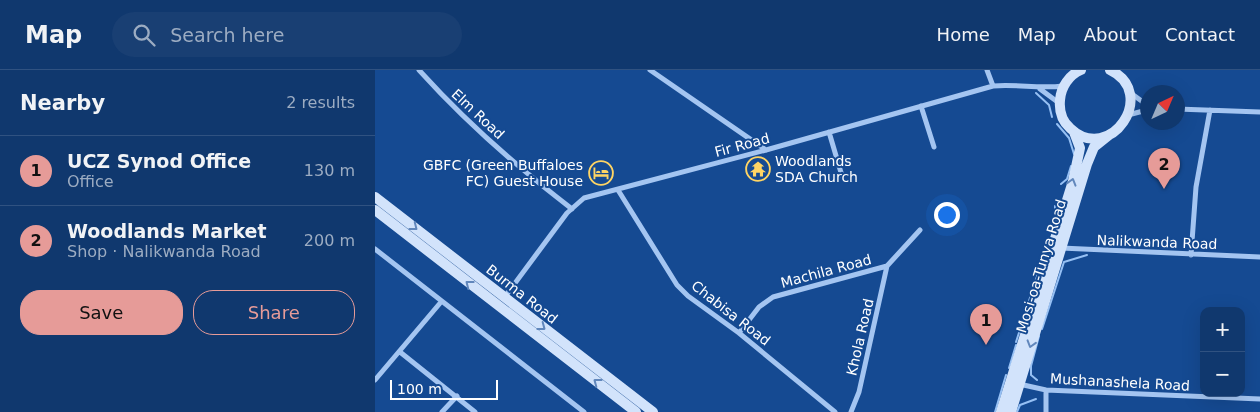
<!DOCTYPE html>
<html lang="en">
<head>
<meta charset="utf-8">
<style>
  :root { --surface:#10386e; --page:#193f73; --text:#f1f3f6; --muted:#9cacc2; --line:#305281; --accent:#e69b98 }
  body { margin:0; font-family:"DejaVu Sans",sans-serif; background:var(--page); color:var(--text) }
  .controls { position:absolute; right:15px; bottom:15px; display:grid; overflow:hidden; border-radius:10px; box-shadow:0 5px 20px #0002 }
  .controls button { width:45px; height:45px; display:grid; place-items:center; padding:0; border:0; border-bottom:1px solid var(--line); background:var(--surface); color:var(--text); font:25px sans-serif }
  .compass { position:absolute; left:765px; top:15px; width:45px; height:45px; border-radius:50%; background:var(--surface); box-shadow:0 5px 20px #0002; rotate:44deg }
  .scale { position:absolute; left:15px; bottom:12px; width:108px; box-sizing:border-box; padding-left:5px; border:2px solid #fff; border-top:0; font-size:14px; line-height:18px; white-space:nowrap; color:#fff; -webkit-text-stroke:4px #154a92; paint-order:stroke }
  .you { position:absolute; left:571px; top:144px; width:18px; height:18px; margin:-12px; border:4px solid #fff; border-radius:50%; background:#1a73e8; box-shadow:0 0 0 8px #1a73e833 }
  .badge { display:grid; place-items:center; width:32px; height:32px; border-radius:50%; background:var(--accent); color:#111; font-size:16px; font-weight:700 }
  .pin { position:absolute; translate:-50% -41px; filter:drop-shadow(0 1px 2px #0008) }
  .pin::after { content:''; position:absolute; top:26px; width:18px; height:15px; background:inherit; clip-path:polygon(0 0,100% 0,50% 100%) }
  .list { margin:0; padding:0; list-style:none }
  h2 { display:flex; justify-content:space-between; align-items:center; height:65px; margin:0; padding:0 20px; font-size:21px }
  h2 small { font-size:16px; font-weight:400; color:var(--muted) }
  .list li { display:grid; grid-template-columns:32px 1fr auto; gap:15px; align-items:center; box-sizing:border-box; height:70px; padding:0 20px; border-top:1px solid var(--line) }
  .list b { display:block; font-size:19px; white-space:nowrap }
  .list p { margin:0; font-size:16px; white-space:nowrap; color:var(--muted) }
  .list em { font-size:16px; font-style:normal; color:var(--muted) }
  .actions { display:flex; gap:10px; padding:15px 20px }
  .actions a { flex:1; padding:11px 0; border:1px solid var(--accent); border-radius:20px; text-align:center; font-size:18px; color:var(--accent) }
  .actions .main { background:var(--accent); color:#111 }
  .icon { flex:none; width:28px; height:28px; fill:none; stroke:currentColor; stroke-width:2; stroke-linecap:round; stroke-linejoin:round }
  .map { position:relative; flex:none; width:885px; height:342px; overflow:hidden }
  header { display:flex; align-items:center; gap:30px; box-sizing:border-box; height:70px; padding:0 25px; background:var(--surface); border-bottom:1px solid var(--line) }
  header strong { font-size:24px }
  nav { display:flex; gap:28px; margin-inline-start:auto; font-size:18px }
  .search { width:350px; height:45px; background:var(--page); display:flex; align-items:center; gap:12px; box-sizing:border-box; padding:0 18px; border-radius:28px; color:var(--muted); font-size:19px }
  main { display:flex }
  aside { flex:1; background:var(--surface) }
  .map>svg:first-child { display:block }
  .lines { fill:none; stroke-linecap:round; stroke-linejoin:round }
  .stream { stroke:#96c0f4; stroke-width:2 }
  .street { stroke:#a4c5f1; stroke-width:5 }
  .secondary { stroke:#d2e3fb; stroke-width:10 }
  .oneway { stroke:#6187bc }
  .labels { text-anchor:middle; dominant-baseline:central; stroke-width:4; stroke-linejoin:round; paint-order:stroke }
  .street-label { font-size:14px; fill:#fff; stroke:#154a92 }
  .poi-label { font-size:14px; fill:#fff; stroke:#154a92; text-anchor:start }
</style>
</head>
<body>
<header>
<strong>Map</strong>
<div class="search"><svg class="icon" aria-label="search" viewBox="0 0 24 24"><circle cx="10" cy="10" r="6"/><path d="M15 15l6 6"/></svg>Search here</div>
<nav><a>Home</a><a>Map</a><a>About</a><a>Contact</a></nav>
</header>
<main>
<aside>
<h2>Nearby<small>2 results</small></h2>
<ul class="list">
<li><span class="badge">1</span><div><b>UCZ Synod Office</b><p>Office</p></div><em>130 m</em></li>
<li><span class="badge">2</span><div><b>Woodlands Market</b><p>Shop · Nalikwanda Road</p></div><em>200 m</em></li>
</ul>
<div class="actions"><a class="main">Save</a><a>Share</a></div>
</aside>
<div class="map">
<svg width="885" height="342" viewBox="0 0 885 342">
  <rect width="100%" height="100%" fill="#154a92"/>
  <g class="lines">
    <path class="stream" d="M661 23 674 35 677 47
      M682 54 694 68 699 84
      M686 114 692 109 696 96
      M680 136V147
      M652 237 664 200
      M667 259 689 192 712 185
      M641 272 650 244
      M634 298 641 275
      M662 310 656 305V296L664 266
      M620 342 631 305
      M642 342 645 335 661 329"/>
    <path class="street" d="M44 0C90 51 142 97 197 139
      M275 0 391 80
      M612 0 618 16
      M665 19 684 33
      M757 24 772 35
      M546 36 559 77
      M802 39 885 42
      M753 45 772 40
      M454 62 467 106
      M243 120 302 215 313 226 364 263 460 342
      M686 178 885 187
      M0 179 209 342
      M816 185 821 117 835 40
      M129 228 192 143 209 128 391 80 618 16C643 14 664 19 688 16
      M364 263 384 237 398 227 512 196 545 160
      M25 282 100 342
      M0 310 66 232
      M644 314 671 320 885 329
      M67 342 82 326
      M476 342 484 322 512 196
      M671 342V320"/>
    <path class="secondary" d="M706 0C694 5 686 17 685 30 684 41 687 51 695 58 735 96 784 23 735 0
      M0 127 278 342
      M0 140 261 342
      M626 342 698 111 705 78 699 62
      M636 342 712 94 719 77 734 65"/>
  </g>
  <defs><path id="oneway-chevron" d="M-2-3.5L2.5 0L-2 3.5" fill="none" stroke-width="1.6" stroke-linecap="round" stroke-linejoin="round" transform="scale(1.25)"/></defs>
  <g class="oneway">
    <use href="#oneway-chevron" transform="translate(697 112) rotate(-74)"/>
    <use href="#oneway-chevron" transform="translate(39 157) rotate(38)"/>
    <use href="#oneway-chevron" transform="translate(94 214) rotate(-142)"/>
    <use href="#oneway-chevron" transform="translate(167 257) rotate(37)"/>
    <use href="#oneway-chevron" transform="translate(656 274) rotate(107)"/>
    <use href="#oneway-chevron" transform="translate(222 312) rotate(-143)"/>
  </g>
  <defs>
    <g id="temple-ring" transform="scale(1.25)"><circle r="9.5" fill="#154a92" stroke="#ffd564" stroke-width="1.5"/><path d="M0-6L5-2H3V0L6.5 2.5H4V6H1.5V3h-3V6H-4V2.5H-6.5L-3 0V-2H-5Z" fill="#ffd564"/></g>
    <g id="hotel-ring" transform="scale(1.25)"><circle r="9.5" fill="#154a92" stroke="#ffd564" stroke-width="1.5"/><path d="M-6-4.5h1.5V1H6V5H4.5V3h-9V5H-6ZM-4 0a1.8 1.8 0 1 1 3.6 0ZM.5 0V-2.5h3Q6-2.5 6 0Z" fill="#ffd564"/></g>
  </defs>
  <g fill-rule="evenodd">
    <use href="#temple-ring" x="383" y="99"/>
    <use href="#hotel-ring" x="226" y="103"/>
  </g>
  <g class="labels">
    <g class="street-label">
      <text transform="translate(103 44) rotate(43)">Elm Road</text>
      <text transform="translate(367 75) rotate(-15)">Fir Road</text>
      <text transform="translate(782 172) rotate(2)">Nalikwanda Road</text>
      <text transform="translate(666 196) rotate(-73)">Mosi-oa-Tunya Road</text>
      <text transform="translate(451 201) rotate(-15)">Machila Road</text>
      <text transform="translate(147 224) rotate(38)">Burma Road</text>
      <text transform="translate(356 243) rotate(38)">Chabisa Road</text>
      <text transform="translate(485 267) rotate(-77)">Khola Road</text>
      <text transform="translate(745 312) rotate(3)">Mushanashela Road</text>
    </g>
    <g class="poi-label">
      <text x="400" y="91">Woodlands<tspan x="400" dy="16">SDA Church</tspan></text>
      <text x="208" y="95" text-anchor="end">GBFC (Green Buffaloes<tspan x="208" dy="16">FC) Guest House</tspan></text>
    </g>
  </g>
</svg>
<div class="controls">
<button>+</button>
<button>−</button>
</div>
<svg class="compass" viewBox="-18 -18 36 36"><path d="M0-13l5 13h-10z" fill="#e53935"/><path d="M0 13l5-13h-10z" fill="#9cacc2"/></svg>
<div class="scale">100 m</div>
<div class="you"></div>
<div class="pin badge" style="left:611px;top:275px">1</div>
<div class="pin badge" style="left:789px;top:119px">2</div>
</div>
</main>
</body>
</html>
